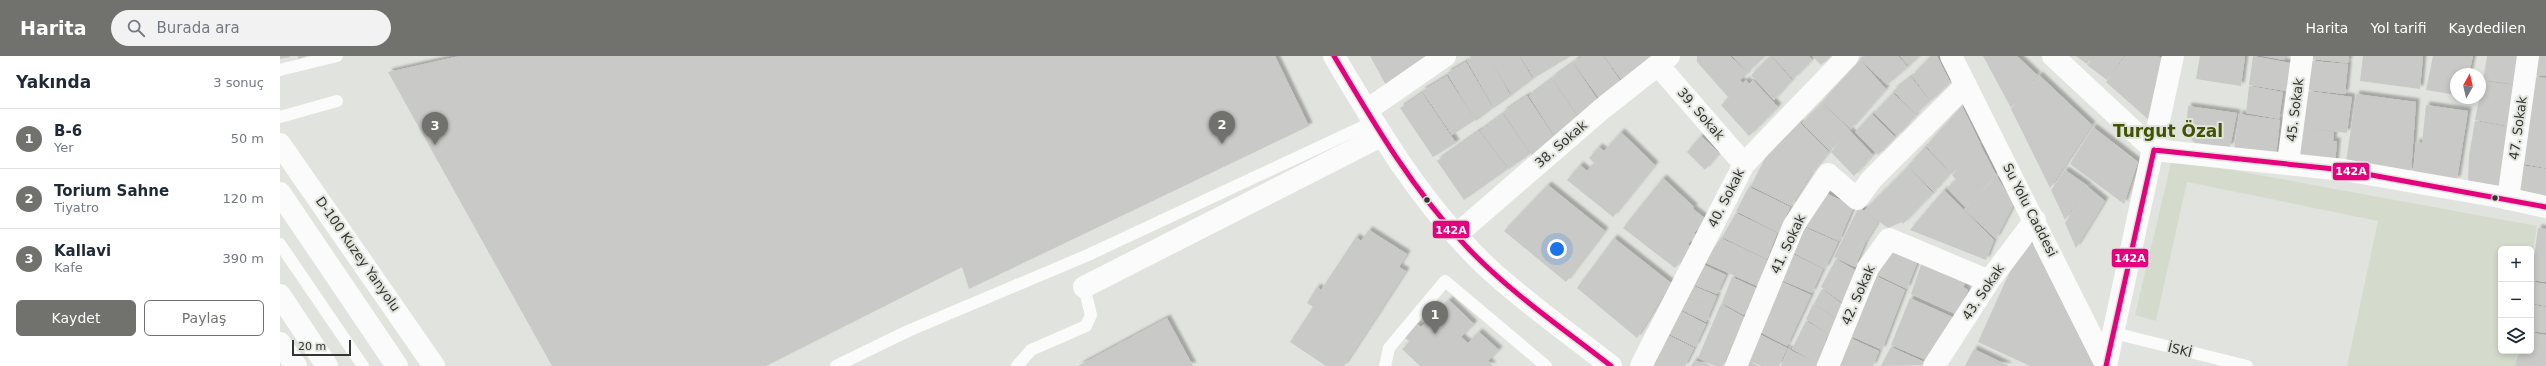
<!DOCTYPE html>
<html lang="tr">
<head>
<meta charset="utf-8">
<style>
  :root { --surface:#fff; --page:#f2f2f3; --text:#1f2937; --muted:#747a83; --line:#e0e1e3; --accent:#71726e }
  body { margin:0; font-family:"DejaVu Sans",sans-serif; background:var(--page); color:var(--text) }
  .controls { position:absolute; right:12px; bottom:12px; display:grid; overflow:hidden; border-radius:6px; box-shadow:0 2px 6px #0003 }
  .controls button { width:36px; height:36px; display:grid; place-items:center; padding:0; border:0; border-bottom:1px solid var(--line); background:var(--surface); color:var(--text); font:20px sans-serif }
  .compass { position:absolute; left:2170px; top:12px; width:36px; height:36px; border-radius:50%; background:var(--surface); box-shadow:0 2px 6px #0003; rotate:8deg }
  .scale { position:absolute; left:12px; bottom:10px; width:59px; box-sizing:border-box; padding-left:4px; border:2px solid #343532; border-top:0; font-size:11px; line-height:14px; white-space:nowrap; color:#343532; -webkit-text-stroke:3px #e1e4dd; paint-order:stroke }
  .you { position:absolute; left:1277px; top:193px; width:14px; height:14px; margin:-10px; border:3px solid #fff; border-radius:50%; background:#1a73e8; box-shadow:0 0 0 6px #1a73e833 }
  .badge { display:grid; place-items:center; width:26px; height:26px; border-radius:50%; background:var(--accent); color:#fff; font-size:13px; font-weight:700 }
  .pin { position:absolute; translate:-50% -33px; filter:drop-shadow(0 1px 2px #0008) }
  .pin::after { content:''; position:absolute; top:21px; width:14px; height:12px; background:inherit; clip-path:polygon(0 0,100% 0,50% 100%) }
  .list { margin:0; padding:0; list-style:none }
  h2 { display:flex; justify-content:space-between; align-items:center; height:52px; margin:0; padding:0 16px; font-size:17px }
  h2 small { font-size:13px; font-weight:400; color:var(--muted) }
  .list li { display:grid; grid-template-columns:26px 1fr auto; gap:12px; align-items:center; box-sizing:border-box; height:60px; padding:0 16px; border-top:1px solid var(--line) }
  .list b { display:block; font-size:15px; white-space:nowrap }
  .list p { margin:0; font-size:13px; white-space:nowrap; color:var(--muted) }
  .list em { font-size:13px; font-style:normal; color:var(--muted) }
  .actions { display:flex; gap:8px; padding:12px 16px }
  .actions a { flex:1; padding:9px 0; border:1px solid var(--accent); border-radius:6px; text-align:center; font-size:14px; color:var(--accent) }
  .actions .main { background:var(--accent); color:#fff }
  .icon { flex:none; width:22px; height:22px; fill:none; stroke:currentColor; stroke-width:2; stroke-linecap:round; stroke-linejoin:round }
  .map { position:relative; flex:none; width:2266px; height:310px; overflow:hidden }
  header { display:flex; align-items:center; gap:24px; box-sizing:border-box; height:56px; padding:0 20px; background:var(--accent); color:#fff }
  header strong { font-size:19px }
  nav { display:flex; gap:22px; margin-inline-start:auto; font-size:14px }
  .search { width:280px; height:36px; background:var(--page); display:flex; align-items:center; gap:10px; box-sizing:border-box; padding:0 14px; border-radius:22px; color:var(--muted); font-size:15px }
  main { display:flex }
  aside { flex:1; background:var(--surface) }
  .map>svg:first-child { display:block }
  .green { fill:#d5dbcc }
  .building { fill:#c9cac7; filter:url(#shadow) }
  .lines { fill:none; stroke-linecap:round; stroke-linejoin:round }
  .lane { stroke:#fafbfa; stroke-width:12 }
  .street { stroke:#fafbfa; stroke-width:22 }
  .secondary { stroke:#fafbfa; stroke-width:22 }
  .primary { stroke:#fafbfa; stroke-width:22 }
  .highway { stroke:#fafbfa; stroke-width:22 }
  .bus-1-casing { stroke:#e1e4dd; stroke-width:8 }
  .bus-1 { stroke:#e5007d; stroke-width:5 }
  .bus-dot { fill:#343532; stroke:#e1e4dd; stroke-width:1.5 }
  .labels { text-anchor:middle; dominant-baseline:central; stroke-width:4; stroke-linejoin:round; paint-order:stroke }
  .street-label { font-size:13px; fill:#343532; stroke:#e1e4dd }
  .district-label { font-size:17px; font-weight:bold; fill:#3f5303; stroke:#e1e4dd }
  .line-badge { stroke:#e1e4dd; stroke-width:1.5 }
  .badge-label { font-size:11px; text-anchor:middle; font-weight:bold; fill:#fff }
</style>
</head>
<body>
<header>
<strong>Harita</strong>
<div class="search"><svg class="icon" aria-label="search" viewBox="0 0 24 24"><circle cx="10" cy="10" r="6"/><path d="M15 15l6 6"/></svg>Burada ara</div>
<nav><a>Harita</a><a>Yol tarifi</a><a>Kaydedilen</a></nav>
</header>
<main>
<aside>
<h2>Yakında<small>3 sonuç</small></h2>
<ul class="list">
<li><span class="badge">1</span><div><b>B-6</b><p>Yer</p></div><em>50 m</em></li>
<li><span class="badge">2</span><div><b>Torium Sahne</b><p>Tiyatro</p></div><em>120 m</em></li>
<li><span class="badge">3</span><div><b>Kallavi</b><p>Kafe</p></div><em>390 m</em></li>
</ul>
<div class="actions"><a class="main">Kaydet</a><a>Paylaş</a></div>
</aside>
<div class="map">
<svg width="2266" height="310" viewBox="0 0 2266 310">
  <defs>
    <filter id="shadow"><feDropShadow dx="3.5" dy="-3.5" stdDeviation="1" flood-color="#0004"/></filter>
  </defs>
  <rect width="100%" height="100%" fill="#e1e3de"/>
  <path class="green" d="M1892 103 2257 170 2251 209V193H2221V295H2238L2235 310H2067L2098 165 1907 126 1876 265 1855 259Z"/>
  <path class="building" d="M0 0H10V1L0 3Z
    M18 0H27L18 3Z
    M180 0H995L1029 70 689 233 682 211 486 310H272L108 16Z
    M1090 0H1155L1107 31Z
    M1193 0H1208L1231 40 1214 52 1187 5Z
    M1208 0H1239L1253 23 1232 39Z
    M1240 0H1291L1254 22Z
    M1303 0H1323L1342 27 1321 45 1293 6Z
    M1324 0H1378L1344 27Z
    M1417 0H1450L1468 17 1460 24 1463 27 1466 24 1469 28 1473 24 1498 51 1469 80 1441 49 1449 42 1417 6Z
    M1452 0H1485L1468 16Z
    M1491 0 1512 24 1494 44 1471 19Z
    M1492 0H1529L1532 4 1513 23Z
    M1532 0H1550L1541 9Z
    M1585 0H1618L1628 11 1607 29 1581 4Z
    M1620 0H1639L1629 10Z
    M1651 0H1657L1670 26 1651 45 1632 20Z
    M1703 0H1737L1757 19 1731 52Z
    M1796 0H1813L1807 8Z
    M1814 0H1844L1827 24 1807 9Z
    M1846 0H1878L1886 5 1875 29 1870 65 1826 26Z
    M1920 0H1965L1961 30 1916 23Z
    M1973 0 2010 7 2006 35 1969 29Z
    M1983 0H2005L2004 4Z
    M2033 0H2069L2068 7 2032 3Z
    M2083 0H2143L2140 33 2080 25Z
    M2153 0H2193L2189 18H2176V39L2146 34Z
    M2207 0H2238L2234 28 2203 24Z
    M2257 0H2266V20L2255 19Z
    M1580 4 1606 33 1571 73 1542 46Z
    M2032 5 2068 8 2065 38 2028 34Z
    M1186 6 1213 52 1196 65 1167 17Z
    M1293 7 1319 46 1300 63 1272 22Z
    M1759 19 1812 69 1770 132 1731 53Z
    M1167 20 1195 64 1172 79 1142 35Z
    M1631 21 1650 45 1636 58 1613 35Z
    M2255 21 2266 22V65L2250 63Z
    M1272 23 1299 63 1276 82 1249 40Z
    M2203 25 2234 29 2228 70 2195 64Z
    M1969 30 2003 36 1999 63 1966 57Z
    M2028 35 2072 41 2067 77 2023 71Z
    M1142 37 1176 87 1153 101 1120 52Z
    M1613 37 1636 59 1617 80 1594 57Z
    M2076 38 2136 46 2131 117 2066 106Z
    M1247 40 1275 82 1252 100 1223 56Z
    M1542 47 1570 74 1550 95 1522 67Z
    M2146 49 2188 55 2177 124 2133 117 2136 86 2142 87Z
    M1682 50 1700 87 1672 118 1646 90Z
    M1908 50 1957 57 1950 91 1915 87 1910 82 1906 75Z
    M1223 58 1250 98 1229 113 1200 75Z
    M1592 58 1615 81 1598 99 1575 76Z
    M1959 58 2000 64 1996 100 1954 93Z
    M2250 63 2266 65V112L2244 108Z
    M2195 65 2228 71 2218 133 2188 127 2189 100Z
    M1520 67 1549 96 1531 118 1511 150 1471 130 1487 98Z
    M1813 71 1858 106 1844 148 1790 108Z
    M2023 71 2054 76 2053 85H2057L2055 108 2017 103 2021 82 2029 83 2021 81Z
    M1199 75 1228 113 1184 144 1157 105Z
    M1570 75 1593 99 1574 120 1551 96Z
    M1341 76 1375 109 1333 161 1287 124 1300 109 1307 115 1314 107 1309 102 1319 91 1324 95Z
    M1421 80 1439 97 1425 114 1407 96Z
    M1700 88 1716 119 1685 151 1667 132 1676 124 1672 119Z
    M1645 91 1670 117 1654 136 1628 110Z
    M2240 109 2266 113V146L2234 142Z
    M1628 111 1653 137 1623 168 1622 166 1608 172 1584 155Z
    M1785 114 1808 130 1785 164 1771 134Z
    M1717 121 1734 148 1716 183 1684 153Z
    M1383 122 1414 151 1413 153 1426 163 1414 177 1416 179 1408 188 1412 192 1395 212 1343 172Z
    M1268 129 1325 175 1286 226 1224 175Z
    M1469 131 1510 151 1499 177 1456 155Z
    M1808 131 1825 145 1796 192 1785 167Z
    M1664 134 1714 184 1706 204 1630 174Z
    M1543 136 1574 150 1559 185 1525 170Z
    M1579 151 1598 166 1585 187 1575 211 1554 201Z
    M1456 157 1497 177 1487 203 1442 181Z
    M1524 171 1558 186 1545 213 1514 197Z
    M2258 172 2266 173V226L2251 224Z
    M1089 174 1127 198 1119 211 1126 215 1064 310H1046L1010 286 1033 251 1027 247 1037 231 1041 234 1076 181 1081 185Z
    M1334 182 1391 227 1357 282 1297 232Z
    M1441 182 1487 204 1477 230 1424 206Z
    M1750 187 1757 192 1815 306 1814 310H1750L1698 286 1742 189Z
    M1608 194 1638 204 1627 233 1596 218Z
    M1511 197 1543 213 1532 237 1499 223Z
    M1556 203 1575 214 1563 247 1541 231Z
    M1642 206 1688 223 1683 231 1688 234 1678 259 1631 238Z
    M1422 208 1446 219 1437 238 1412 228Z
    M1596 220 1625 234 1602 294 1569 279Z
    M1452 221 1476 232 1464 259 1442 247Z
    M1500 225 1531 239 1507 290 1480 276Z
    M2251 226 2266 228V250L2251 247Z
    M1411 229 1437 240 1426 266 1398 252 1404 241 1427 250 1404 240Z
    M1542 233 1562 248 1556 262 1534 248Z
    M1630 242 1677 263 1653 307 1611 289Z
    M1169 244 1194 268 1181 281 1188 287 1199 276 1219 294 1208 305 1213 310H1140L1122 293 1130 286 1124 281 1137 268 1141 271 1149 263 1146 260 1155 250 1159 254Z
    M1441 248 1464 261 1443 310H1435L1418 302Z
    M1533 248 1556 263 1550 279 1526 263Z
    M2251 249 2266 251V277L2251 275Z
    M1399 254 1426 268 1415 291 1387 277Z
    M887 262 913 310H798Z
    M1526 265 1548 278 1536 310H1501L1508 293 1535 306 1512 293Z
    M1475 276 1507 292 1499 310H1481L1465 302Z
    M2251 277 2266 279V310H2235L2239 295H2251Z
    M1386 278 1414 292 1405 310H1373Z
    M1570 282 1599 295 1593 310H1559Z
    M1611 291 1651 309 1601 310Z
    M1694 293 1729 310H1685Z
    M1464 303 1479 310H1461Z
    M1414 305 1425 307 1432 310H1411Z"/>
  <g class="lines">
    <path class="lane" d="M0 14 57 0
      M0 61 57 45
      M0 188 83 310
      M1834 277 1967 310
      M556 310 628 275 808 199 1093 66
      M737 310 751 294 806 270 811 259 804 231
      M1105 310 1109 292 1165 225 1266 310"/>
    <path class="street" d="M1671 0 1826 309
      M1773 0 1874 94
      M1378 9 1464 108
      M1087 54 1165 0
      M2008 107 2022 0
      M2228 143 2248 0
      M1176 179 1323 52 1389 0
      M804 231 1101 80
      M1361 310 1464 108 1568 0
      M1456 310 1514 169 1548 118 1577 143 1591 124 1686 29
      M1548 310 1588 212 1609 183 1709 225
      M1654 310 1709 225 1755 164"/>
    <path class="secondary" d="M1054 0C1099 76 1143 151 1208 212 1246 247 1290 278 1331 310
      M1874 94 2064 114 2220 141 2266 151
      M1826 310 1893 0"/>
    <path class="primary" d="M0 88 154 310"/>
    <path class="highway" d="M0 137 117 310
      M0 239 47 310
      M0 287 16 310"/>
    <g class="bus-1-casing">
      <path id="bus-1" d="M1054 0C1093 66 1132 133 1185 189 1228 235 1281 271 1331 310
        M1874 94 2064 114 2266 151
        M1826 310 1874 94"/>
    </g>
    <use href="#bus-1" class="bus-1"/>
  </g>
  <g class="bus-dot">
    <circle cx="2215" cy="142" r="3.5"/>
    <circle cx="1147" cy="144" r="3.5"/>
  </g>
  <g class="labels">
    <g class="street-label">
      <text transform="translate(2015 54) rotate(-83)">45. Sokak</text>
      <text transform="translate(1421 58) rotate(49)">39. Sokak</text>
      <text transform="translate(2238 72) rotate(-82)">47. Sokak</text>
      <text transform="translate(1281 88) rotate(-41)">38. Sokak</text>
      <text transform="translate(1446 142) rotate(-63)">40. Sokak</text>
      <text transform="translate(1750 154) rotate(63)">Su Yolu Caddesi</text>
      <text transform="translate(1508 188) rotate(-65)">41. Sokak</text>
      <text transform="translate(78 198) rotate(55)">D-100 Kuzey Yanyolu</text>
      <text transform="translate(1703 236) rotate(-56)">43. Sokak</text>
      <text transform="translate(1578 239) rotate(-66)">42. Sokak</text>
      <text transform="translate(1900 294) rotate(14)">İSKİ</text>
    </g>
    <g class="district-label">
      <text x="1888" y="75">Turgut Özal</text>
    </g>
  </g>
  <g class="line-badge">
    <rect x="2052" y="106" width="38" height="19" rx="4" fill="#e5007d"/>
    <rect x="1152" y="164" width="38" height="19" rx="4" fill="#e5007d"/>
    <rect x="1831" y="192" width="38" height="20" rx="4" fill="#e5007d"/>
  </g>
  <g class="badge-label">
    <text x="2071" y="119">142A</text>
    <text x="1171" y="178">142A</text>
    <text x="1850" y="206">142A</text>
  </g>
</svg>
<div class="controls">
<button>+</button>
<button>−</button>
<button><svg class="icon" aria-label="layers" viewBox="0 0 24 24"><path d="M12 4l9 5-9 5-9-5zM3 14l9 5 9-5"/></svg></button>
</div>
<svg class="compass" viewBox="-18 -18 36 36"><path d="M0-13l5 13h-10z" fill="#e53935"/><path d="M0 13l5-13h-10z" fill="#747a83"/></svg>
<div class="scale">20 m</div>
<div class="you"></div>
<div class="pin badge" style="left:1155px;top:278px">1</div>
<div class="pin badge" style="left:942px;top:88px">2</div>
<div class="pin badge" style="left:155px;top:89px">3</div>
</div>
</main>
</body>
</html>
